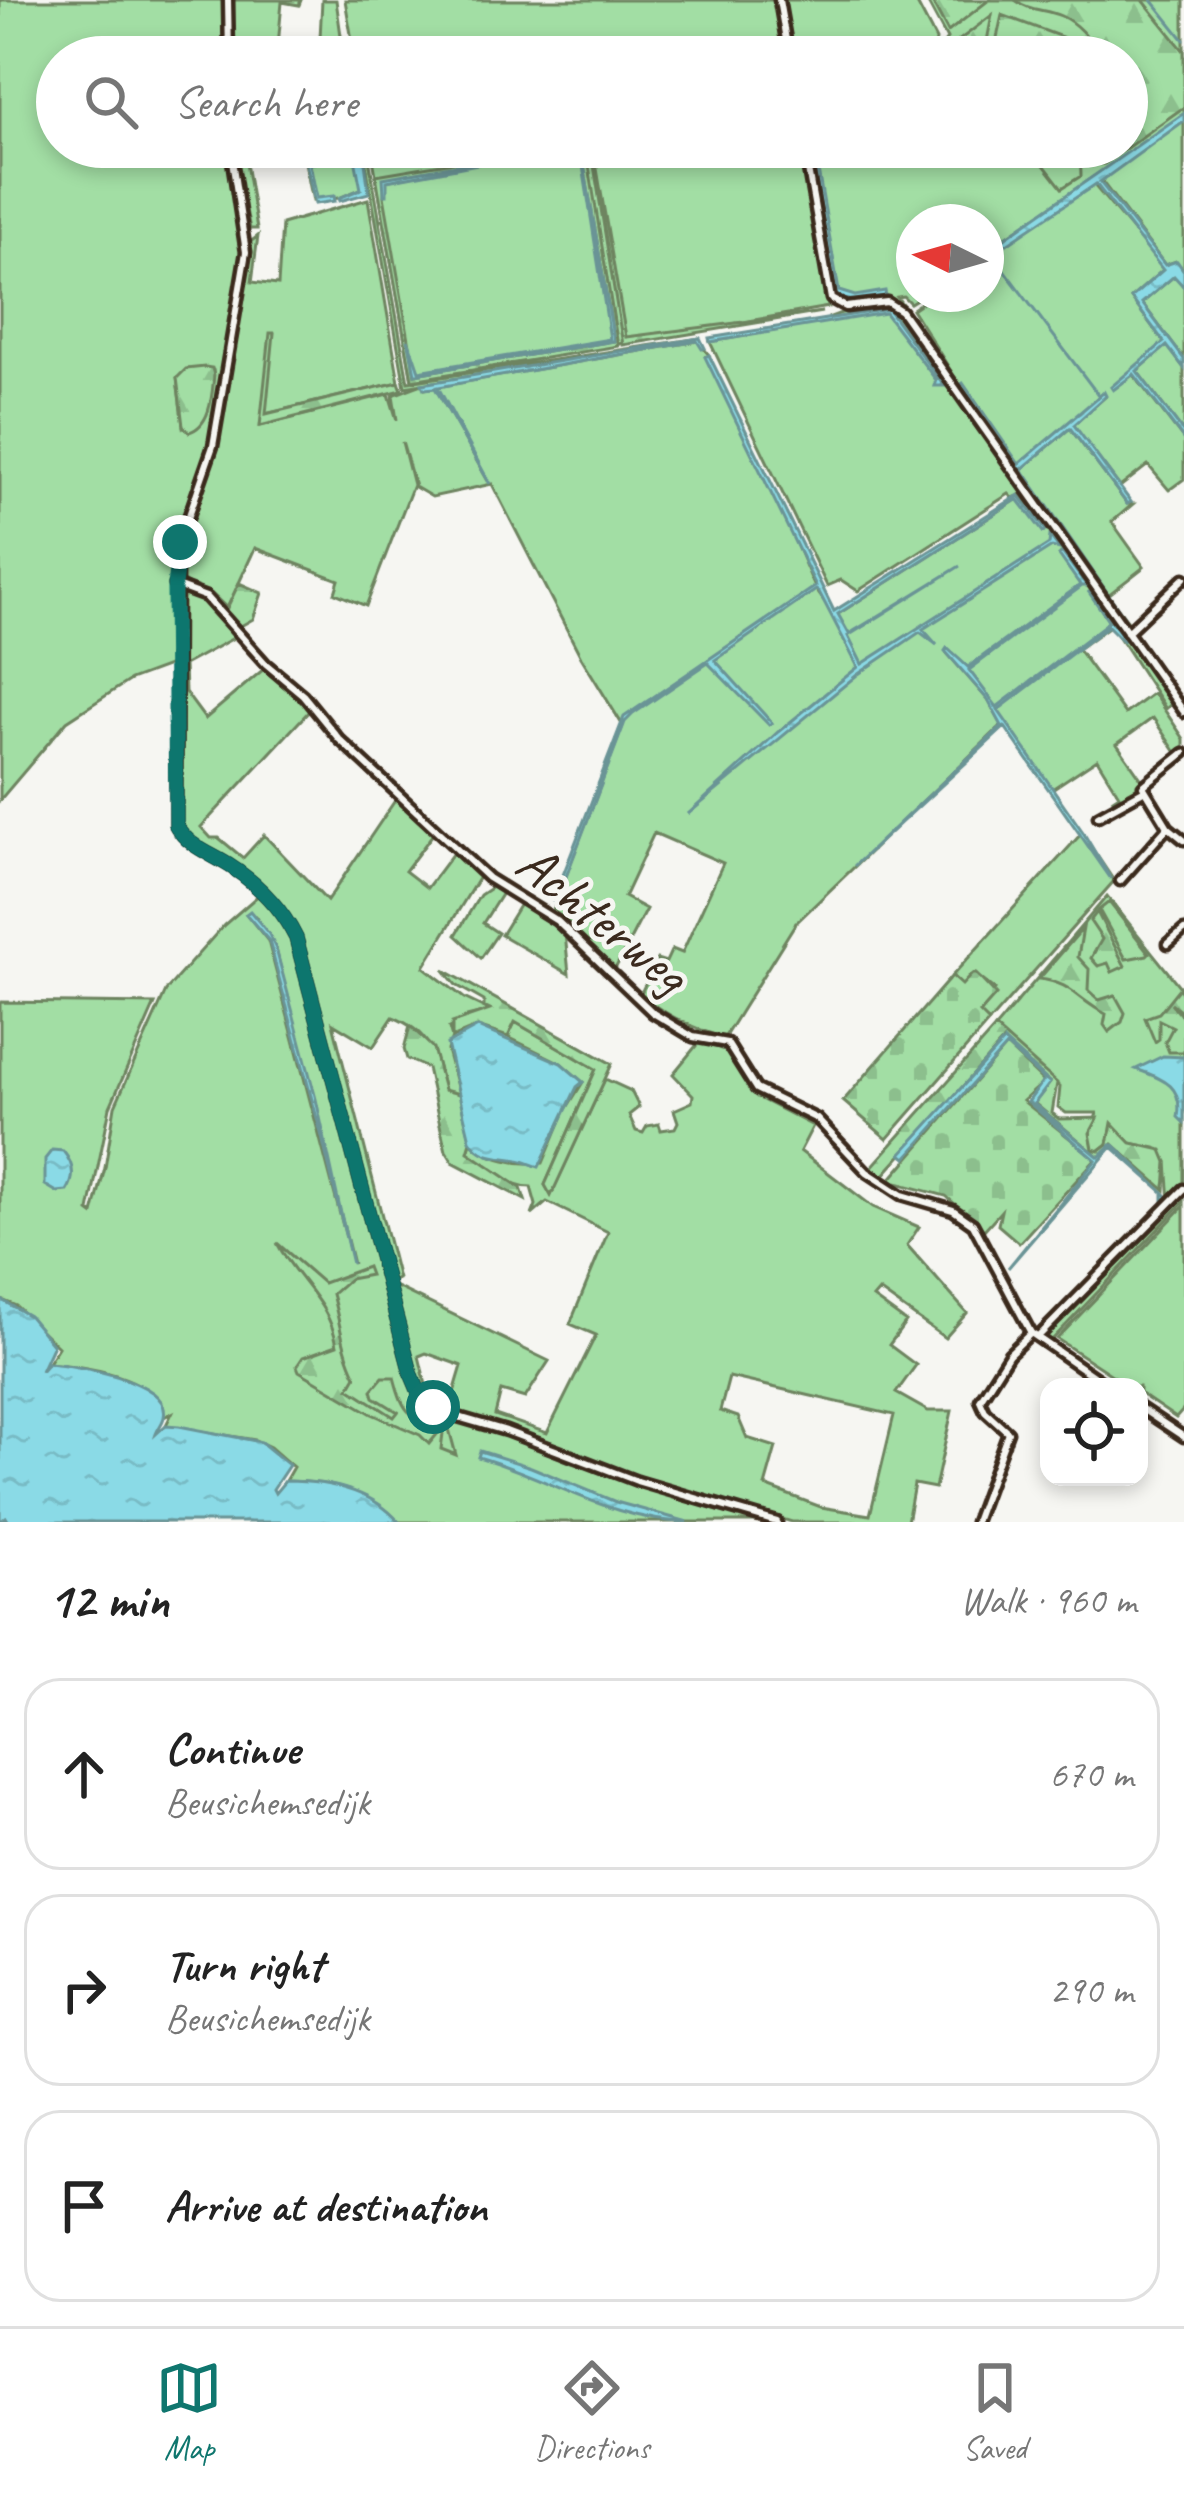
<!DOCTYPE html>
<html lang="en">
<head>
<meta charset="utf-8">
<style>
  :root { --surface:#fff; --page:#f6f6f6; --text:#222; --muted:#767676; --line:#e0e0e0; --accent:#0f766e }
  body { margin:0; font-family:Caveat,sans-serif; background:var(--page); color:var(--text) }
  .controls { position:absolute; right:36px; bottom:36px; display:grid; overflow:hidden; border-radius:24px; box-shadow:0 6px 18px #0003 }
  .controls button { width:108px; height:108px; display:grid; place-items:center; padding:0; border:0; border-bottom:3px solid var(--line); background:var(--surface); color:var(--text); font:60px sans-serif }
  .compass { position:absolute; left:896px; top:204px; width:108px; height:108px; border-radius:50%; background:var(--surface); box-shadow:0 6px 18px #0003; rotate:275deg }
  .stop { position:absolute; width:36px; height:36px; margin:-27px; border:9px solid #0f766e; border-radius:50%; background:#fff }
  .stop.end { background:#0f766e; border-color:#fff; box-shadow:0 3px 12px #0008 }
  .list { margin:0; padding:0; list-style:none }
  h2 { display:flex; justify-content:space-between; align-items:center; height:156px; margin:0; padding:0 48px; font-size:51px }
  h2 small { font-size:39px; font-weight:400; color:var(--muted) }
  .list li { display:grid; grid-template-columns:78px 1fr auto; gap:36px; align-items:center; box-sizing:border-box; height:192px; margin:0 24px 24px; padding:0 24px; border:3px solid var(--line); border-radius:36px }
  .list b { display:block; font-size:45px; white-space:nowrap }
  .list p { margin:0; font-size:39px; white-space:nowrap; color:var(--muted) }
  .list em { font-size:39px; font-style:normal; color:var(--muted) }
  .icon { flex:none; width:66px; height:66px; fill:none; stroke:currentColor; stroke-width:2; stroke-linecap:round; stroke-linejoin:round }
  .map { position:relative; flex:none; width:1184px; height:1522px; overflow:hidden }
  .search { position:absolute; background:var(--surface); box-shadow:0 6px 18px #0003; left:36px; right:36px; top:36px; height:132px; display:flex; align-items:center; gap:30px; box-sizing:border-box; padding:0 42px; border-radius:66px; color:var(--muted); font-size:45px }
  .sheet { height:804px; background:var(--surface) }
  nav { display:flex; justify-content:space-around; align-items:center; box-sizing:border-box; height:168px; border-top:3px solid var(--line); background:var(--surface); font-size:33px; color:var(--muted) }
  nav a { display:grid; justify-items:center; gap:6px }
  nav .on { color:var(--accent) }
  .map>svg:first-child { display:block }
  .green { fill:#a2dea4; stroke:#6e8461; stroke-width:3; fill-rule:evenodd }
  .forest { fill:url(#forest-firs); stroke:#6e8461; stroke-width:3; fill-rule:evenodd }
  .cemetery { fill:url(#cemetery-stones); stroke:#6e8461; stroke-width:3 }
  .water { fill:url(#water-ripples); stroke:#6a9496; stroke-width:3 }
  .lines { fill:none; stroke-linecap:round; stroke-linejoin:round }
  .stream { stroke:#6a9496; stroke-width:3 }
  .minor-casing { stroke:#3b2a1e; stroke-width:15 }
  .minor { stroke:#f6f6f2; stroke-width:6 }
  .route { stroke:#0f766e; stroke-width:15 }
  .labels { text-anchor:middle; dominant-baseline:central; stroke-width:10; stroke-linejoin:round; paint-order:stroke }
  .street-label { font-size:57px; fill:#3b2a1e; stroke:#f6f6f2 }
</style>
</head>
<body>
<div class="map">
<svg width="1184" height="1522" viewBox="0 0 1184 1522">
  <defs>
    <pattern id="forest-firs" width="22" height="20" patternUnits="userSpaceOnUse" patternTransform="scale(3)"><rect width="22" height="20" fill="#a2dea4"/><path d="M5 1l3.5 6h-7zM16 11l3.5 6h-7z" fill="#8cbf8d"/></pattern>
    <pattern id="cemetery-stones" width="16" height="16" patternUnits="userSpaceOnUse" patternTransform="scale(3)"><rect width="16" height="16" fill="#a2dea4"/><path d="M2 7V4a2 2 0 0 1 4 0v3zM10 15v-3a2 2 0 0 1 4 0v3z" fill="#8cbf8d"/></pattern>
    <pattern id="water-ripples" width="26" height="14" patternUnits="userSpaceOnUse" patternTransform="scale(3)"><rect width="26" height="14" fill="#8adae6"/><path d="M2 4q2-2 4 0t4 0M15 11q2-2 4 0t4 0" fill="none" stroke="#78bbc5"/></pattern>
  </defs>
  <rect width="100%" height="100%" fill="#f6f6f2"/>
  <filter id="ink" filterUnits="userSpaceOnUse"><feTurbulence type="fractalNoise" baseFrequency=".00833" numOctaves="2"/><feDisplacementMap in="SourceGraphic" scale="24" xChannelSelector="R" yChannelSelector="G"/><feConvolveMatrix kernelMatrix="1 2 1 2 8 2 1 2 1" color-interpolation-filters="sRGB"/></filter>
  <g filter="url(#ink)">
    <path class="green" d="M0 0H225V57H57V147H227L239 213 242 262 209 444 173 554 171 665 130 680 67 721 0 800ZM213 371 212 388 183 426 177 378Z
      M231 0H301L299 5 282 2 277 57H231Z
      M322 0H336L344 57H319Z
      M345 0H915L936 40 935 47H941L947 39 926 0H1184V271L1176 261 1165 265 1100 179 1093 177 986 251V222H914V294H925L910 303 903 296 897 297 956 379 912 309 934 294H986V258L1093 184 1163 267V270L1131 298 1164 342 1114 389 1133 374 1184 440V479L1169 490 1148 465 1120 487 1073 425 1106 396 1023 468 1070 428 1127 504H1133L1112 522 1144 567 1108 595 1131 625 1128 628 904 309C880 291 856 312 833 299L807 147H1127V57H355Z
      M233 147H356L363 188 339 198 313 201 304 158 246 163 257 229H250Z
      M371 147H804L828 307 412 380Z
      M368 199 399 382 265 414 273 333 261 426 389 394 397 420 393 395 422 384 425 389 435 387 488 481 437 387 698 341 709 355 706 356 768 479 816 590 835 616 1018 499 1046 530 1021 495 1013 498 1009 494 858 591 841 580 827 586 710 342 853 317 828 318C852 308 885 298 905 320L1173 702 1166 709 1111 625 1078 649 1125 714 1153 693 1184 739V749L1177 754 1153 718 1117 744 1142 780 1137 784 1138 790 1116 802 1113 799 1119 795 1097 759 1052 789 967 668 946 652 988 700 1002 725 795 924 724 1038C692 1028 667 1016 640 995L657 959 666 962 672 949 682 953 723 863 654 833 624 897 646 909 615 969 552 913 623 726 581 657 492 484 432 497 415 487 402 442 413 485 366 606 335 593 339 580 255 548 227 609 212 595 208 597 177 577 179 553 205 476 249 243 258 236 252 282 278 285 282 224Z
      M1175 275 1184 287V359L1142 303Z
      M1167 345 1184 368V433L1137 371Z
      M181 590 204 599 237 636 184 665 185 692 205 719 265 668 311 709 201 827 211 838H219L243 858 264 835 327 901 396 799 433 834 405 871 427 888 453 853 479 877 424 967 464 998 491 1011 467 1017 449 1028 452 1038 447 1050 459 1094 444 1091C435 1054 430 1032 393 1017L373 1047 333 1023 398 1279 389 1282 305 953C284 891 233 869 183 834L177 822 176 593Z
      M1082 833 1114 881 989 1022 980 1014 995 990 975 974 962 986 952 976Z
      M492 887 502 893 483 923 498 933 481 958 456 935 480 895Z
      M261 893 293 931 372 1241 407 1368 419 1397 442 1416 505 1435 572 1463 767 1522H399C370 1490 327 1481 285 1481L293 1467 270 1447 255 1440 166 1425 172 1413 164 1417C160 1375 82 1366 48 1363L58 1347 16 1306 0 1299V1002L155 1004 110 1107 89 1211 93 1214 105 1168 115 1106 167 989 224 925ZM247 915 255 916 276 949 353 1264 268 941Z
      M1107 896 1184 992V1186L1170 1201 1167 1162 1156 1148 1131 1143 1113 1125 1108 1144 1099 1151 1092 1149 1089 1139 1097 1113H1066L1058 1107 1060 1087 995 1028Z
      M520 904 565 933 569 974 501 935Z
      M515 1022 596 1069 545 1185 551 1195 605 1079 631 1091 639 1107 629 1115 636 1131 643 1133 647 1126 659 1124 661 1130 675 1128 678 1122 674 1110 692 1102 693 1095 673 1074 700 1041 729 1052 757 1097 813 1126 800 1151 873 1207 919 1227 907 1245 967 1313 945 1338 879 1291 873 1298 906 1322 889 1345 916 1365 896 1393 928 1411H952L935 1488 914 1484 907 1522H792L600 1464 510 1429 437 1407 425 1396 413 1371 391 1289 396 1287 549 1361 525 1398 501 1391 495 1415 547 1433 596 1335 570 1324 608 1232 547 1202 532 1215 536 1205 531 1187C509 1187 482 1167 468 1152L471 1142C486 1160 521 1165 543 1163L565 1111 583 1082 561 1063 508 1037ZM426 1353 462 1366 451 1403 427 1389 419 1356ZM729 1377 894 1415 870 1515 821 1507 765 1486 776 1447 747 1438 738 1417 720 1411Z
      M1184 1206V1409L1176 1418 1139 1393V1387H1130L1057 1339Z"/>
    <path class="forest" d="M931 0H989L948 32Z
      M1015 0H1143L1184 51V107L1104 164H1094V147H1127V57H1103C1091 42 1079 24 1061 16 1045 9 1029 11 1015 0Z
      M992 15 984 57H956L949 48Z
      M1002 15 1062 37 1069 42 1072 57H993Z
      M363 147H367L408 382 700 338 405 387Z
      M542 147H586L618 346 412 380 376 175ZM559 147 584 165 614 341 415 374 384 196 385 181Z
      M591 147H609L596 163 626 337 822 312 623 345Z
      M1030 147H1080L1081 176 1062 188Z
      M270 333H274L266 414 399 382 402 390 260 426Z
      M205 367 212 368 214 375C212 395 211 426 189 432L183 426 177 378 186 369Z
      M239 583 262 593 253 619 239 627 208 597 212 594 227 608Z
      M1109 902 1149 953 1147 955 1126 959 1099 910Z
      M1097 912 1125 966 1112 972 1108 963 1098 966 1091 958 1102 939 1090 921Z
      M1083 928 1078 957 1089 969 1088 990 1099 1000 1115 995 1125 1013 1122 1022 1109 1032 1104 1025 1106 1014C1077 1000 1073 983 1039 979Z
      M444 970 612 1064 551 1196 545 1185 596 1069 515 1022 508 1037 478 1027 452 1038V1023L490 1010 484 1007V1001L456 985Z
      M1179 988 1184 996V1013L1171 1003 1184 1019V1052H1169L1165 1042 1173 1027 1159 1020V1039L1155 1042 1145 1018 1159 1013Z
      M410 1026 433 1048 444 1090 459 1094 471 1142 468 1152 521 1188 525 1200 453 1162 446 1151 427 1068 407 1059 404 1049Z
      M995 1028 1057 1083 1052 1113 1059 1119 1098 1118 1090 1133 1093 1149 1099 1151 1108 1144 1112 1123 1131 1143 1162 1150 1167 1162 1165 1190 1113 1144 1099 1157 1034 1103 1050 1083 1003 1041 882 1177 869 1170Z
      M1184 1193V1202L1050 1342 1044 1337Z
      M277 1243 323 1283 367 1267 370 1275 349 1279 332 1294C340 1322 343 1351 356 1376L349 1388 394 1417 398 1412 374 1397 372 1390 383 1377H394C404 1416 410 1419 448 1425L456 1455 441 1449 443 1433 439 1432 429 1444 420 1435 372 1414 299 1371 297 1366 303 1357 337 1345C329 1301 297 1281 277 1243Z"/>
    <path class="cemetery" d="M972 974H976L996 995 980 1013 989 1022 887 1139 843 1101 952 976 962 985Z
      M1006 1046 1044 1082 1023 1101 1096 1159 1019 1243 998 1225 1001 1211 984 1230 946 1196 889 1181Z"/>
    <path class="water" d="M1184 113V121L1100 182 1165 265 1177 261 1184 271V287L1174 276 1142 303 1184 359V368L1167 346 1137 371 1184 433V440L1134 374 1113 390 1111 387 1164 342 1131 298 1163 270 1096 184 986 258V251Z
      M363 147 369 193 340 201 339 198 361 189 354 154 310 164 317 198 334 196 335 201 315 204 305 158Z
      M559 147 584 165 614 341 415 374 408 339 419 371 610 339 583 166 557 149 387 181V195H384L383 178Z
      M811 147H814L839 291 855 296 885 291 886 296C869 299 849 306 835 294Z
      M888 309 944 386H934L936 380 885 313 710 342 709 338Z
      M700 338 705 348 702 349 697 341 438 387 490 484 435 388 424 389 422 384Z
      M709 355 834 611 1019 495 1046 530 1043 532 1018 499 838 614 849 634 960 566 848 636 862 664 1049 544 1050 536 1060 549 1052 547 923 629 937 645 920 632 857 675 688 814 778 732 858 667 819 592 816 590 715 660 772 723 769 725 708 663 633 714 625 722 556 903 553 901 624 717 816 586 705 357Z
      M963 383 1019 464 1104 392 1106 396 1074 425 1131 502 1127 504 1070 428 1022 469 1125 618 960 385Z
      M1062 552 1087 586H1082L969 670 997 707 1106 624 1108 620 1088 591 1125 639 1123 641 1108 626 998 710 1083 832 1111 879 1005 727 854 866 1002 726 988 700 945 651 947 648 968 667 1080 585 1059 555Z
      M250 911 269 934 276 949 316 1099 352 1264 321 1133 269 941 246 914Z
      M478 1027 561 1063 583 1082 577 1087 539 1167C532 1165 525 1161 518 1160 498 1156 483 1160 470 1140L447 1044Z
      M1004 1041 1050 1083 1034 1104 1099 1157 1111 1145H1114L1167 1196 1163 1200V1192L1112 1147 1008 1268 1096 1160 1028 1102 1044 1080 1006 1046 906 1158 901 1154Z
      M1163 1056 1184 1057V1123L1178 1117C1184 1083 1159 1078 1136 1069Z
      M52 1150 63 1151C73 1163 76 1177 67 1191L57 1192 45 1185V1159Z
      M0 1299 29 1316 53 1345 41 1371 48 1363C71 1365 173 1379 164 1417 163 1423 158 1428 156 1434L166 1425 179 1426 261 1442 289 1465 273 1489 275 1493 285 1481C326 1481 371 1489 399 1522H9L6 1517 0 1522Z
      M480 1451 531 1467 616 1502 688 1522C613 1522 549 1477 478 1457Z"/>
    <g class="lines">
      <path class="stream" d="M1152 0 1184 40
        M992 254 1099 396"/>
      <g class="minor-casing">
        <path id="minor" d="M228 0 229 57
          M779 0 789 57
          M230 147 246 252 213 446 177 550 176 825C187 846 210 853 230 866 258 884 281 908 296 938L411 1373 419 1392 441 1412 506 1431 637 1481 777 1522
          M804 147 831 299 846 307 887 302 901 311 1184 712
          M174 585 206 597 266 664 303 695 339 739 488 878 557 921 653 1013 693 1037 727 1043 756 1089 817 1119 867 1172 902 1195 953 1210 973 1224 1031 1333 1109 1387
          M1127 632 1184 578
          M1184 753 1143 786 1168 827 1184 840
          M1098 816 1145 790
          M1120 881 1168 827
          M1168 944 1184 930
          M1038 1337 1184 1189
          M1139 1407 1184 1437
          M975 1522 1008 1432 985 1411 980 1400 1009 1354 1031 1333"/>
      </g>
      <use href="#minor" class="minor"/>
    </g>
  </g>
  <g class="lines" filter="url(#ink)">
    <path class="route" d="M180 542 174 585 176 825C187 846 210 853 230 866 258 884 281 908 296 938L411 1373 419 1392 433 1407"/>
  </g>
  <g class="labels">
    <g class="street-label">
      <text transform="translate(603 918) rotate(39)">Achterweg</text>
    </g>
  </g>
</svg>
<div class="controls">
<button><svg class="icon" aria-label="locate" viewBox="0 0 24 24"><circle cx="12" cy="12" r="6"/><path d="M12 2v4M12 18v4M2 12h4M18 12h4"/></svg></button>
</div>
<svg class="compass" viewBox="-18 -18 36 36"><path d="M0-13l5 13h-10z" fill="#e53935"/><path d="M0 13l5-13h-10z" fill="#767676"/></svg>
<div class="stop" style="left:433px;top:1407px"></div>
<div class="stop end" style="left:180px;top:542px"></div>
<div class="search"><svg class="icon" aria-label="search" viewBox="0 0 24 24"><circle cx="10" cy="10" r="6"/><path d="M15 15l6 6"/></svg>Search here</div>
</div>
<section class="sheet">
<h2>12 min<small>Walk · 960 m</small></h2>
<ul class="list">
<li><svg class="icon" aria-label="ahead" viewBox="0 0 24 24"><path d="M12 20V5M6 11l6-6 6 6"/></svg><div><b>Continue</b><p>Beusichemsedijk</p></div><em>670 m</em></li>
<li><svg class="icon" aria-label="right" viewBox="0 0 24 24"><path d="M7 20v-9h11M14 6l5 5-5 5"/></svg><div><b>Turn right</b><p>Beusichemsedijk</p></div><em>290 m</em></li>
<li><svg class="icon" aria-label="arrive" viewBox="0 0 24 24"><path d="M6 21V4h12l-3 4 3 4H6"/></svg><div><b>Arrive at destination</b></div></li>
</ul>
</section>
<nav>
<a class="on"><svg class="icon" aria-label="map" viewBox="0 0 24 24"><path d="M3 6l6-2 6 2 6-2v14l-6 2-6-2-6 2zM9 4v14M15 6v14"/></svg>Map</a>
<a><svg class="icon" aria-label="directions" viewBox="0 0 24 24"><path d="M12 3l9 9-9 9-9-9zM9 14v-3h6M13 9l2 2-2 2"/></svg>Directions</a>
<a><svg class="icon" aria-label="saved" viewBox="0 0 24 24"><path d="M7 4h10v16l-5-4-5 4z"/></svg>Saved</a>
</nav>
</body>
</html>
